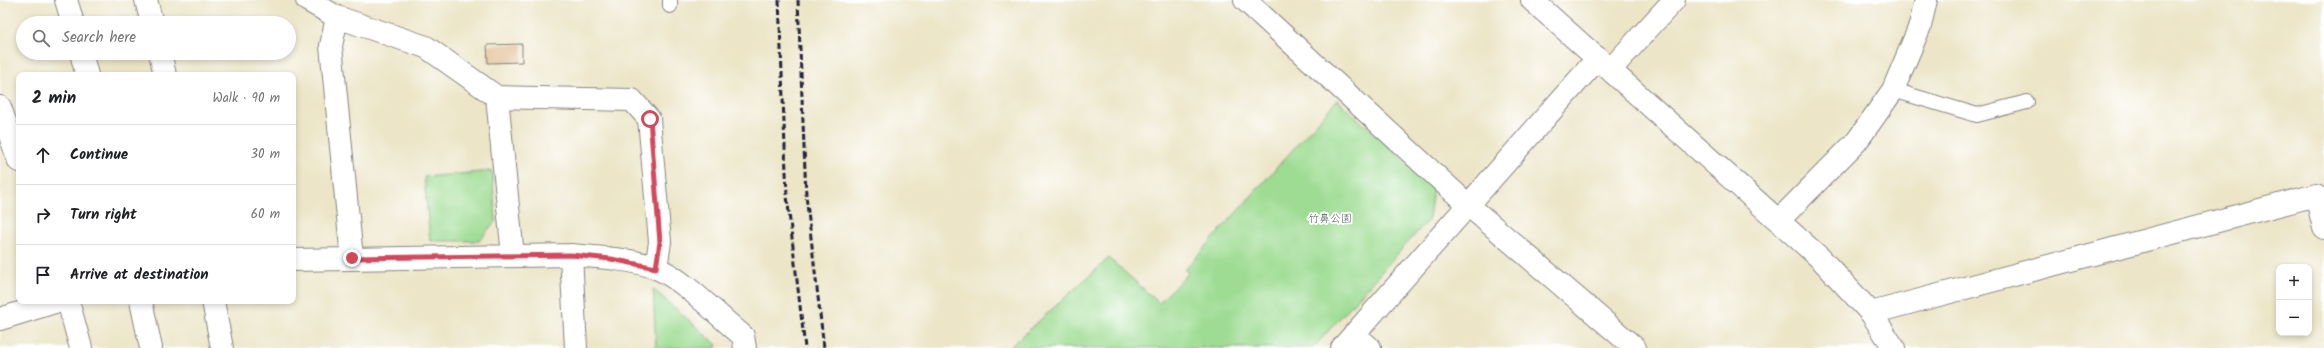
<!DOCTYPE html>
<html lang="en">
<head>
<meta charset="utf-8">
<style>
  :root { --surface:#fff; --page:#f6f6f6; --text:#202124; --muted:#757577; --line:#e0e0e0 }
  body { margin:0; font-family:Kalam,"Klee One",sans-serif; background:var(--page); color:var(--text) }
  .controls { position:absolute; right:12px; bottom:12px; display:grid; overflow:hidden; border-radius:8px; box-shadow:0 2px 6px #0003 }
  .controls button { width:36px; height:36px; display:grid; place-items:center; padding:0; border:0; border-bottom:1px solid var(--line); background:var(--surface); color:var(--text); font:20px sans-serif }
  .stop { position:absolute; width:12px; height:12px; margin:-9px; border:3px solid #d1495b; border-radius:50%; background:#fff }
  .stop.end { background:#d1495b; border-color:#fff; box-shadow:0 1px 4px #0008 }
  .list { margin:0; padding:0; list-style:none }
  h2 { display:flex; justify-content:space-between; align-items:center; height:52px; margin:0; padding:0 16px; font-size:17px }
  h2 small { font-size:13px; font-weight:400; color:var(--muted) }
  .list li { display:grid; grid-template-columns:26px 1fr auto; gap:12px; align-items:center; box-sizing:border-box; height:60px; padding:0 16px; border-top:1px solid var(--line) }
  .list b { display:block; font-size:15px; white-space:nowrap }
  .list em { font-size:13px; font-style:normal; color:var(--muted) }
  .icon { flex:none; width:22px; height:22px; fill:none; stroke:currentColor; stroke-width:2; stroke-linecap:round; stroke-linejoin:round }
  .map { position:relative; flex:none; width:2324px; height:348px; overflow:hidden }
  .search { position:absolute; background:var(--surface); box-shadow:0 2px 6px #0003; left:16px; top:16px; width:280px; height:44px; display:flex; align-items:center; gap:10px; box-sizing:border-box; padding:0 14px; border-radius:22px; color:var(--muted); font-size:15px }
  .panel { position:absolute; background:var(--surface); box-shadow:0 2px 6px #0003; left:16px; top:72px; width:280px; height:232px; border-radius:8px }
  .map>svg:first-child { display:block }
  .green { fill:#9ddc92; stroke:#607f66 }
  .building { fill:#e1bc90 }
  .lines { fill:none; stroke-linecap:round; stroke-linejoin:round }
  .service-casing { stroke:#878481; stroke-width:16 }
  .minor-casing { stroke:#878481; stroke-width:24 }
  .tertiary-casing { stroke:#878481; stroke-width:24 }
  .service { stroke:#fff; stroke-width:14 }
  .minor { stroke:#fff; stroke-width:22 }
  .tertiary { stroke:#fff; stroke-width:22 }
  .rail { stroke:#22223b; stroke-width:3; stroke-dasharray:6 3; stroke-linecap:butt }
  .route { stroke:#d1495b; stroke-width:5 }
  .labels { text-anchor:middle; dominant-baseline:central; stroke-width:4; stroke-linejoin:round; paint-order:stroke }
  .park-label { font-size:11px; fill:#475a55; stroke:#fff }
</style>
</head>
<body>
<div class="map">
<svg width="2324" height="348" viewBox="0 0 2324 348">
  <rect width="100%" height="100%" fill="#fff"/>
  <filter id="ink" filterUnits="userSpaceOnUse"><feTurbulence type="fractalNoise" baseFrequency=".025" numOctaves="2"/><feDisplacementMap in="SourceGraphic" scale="8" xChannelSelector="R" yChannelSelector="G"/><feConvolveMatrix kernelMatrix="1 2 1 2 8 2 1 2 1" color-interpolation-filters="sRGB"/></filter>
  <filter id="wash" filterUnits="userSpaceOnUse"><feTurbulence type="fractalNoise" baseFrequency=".012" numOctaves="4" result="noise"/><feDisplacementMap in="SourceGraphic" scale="16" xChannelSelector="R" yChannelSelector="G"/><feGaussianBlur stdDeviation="0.9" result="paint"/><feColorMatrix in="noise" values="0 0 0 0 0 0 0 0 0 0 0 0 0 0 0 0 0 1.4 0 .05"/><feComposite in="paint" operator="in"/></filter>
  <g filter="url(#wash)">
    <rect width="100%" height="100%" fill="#ece5c7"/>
    <path class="green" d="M1337 100 1433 187 1429 219 1313 348H1009L1109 258 1159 303 1188 273 1185 270Z
      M492 171 496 220 479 241H430L424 177Z
      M653 289 717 345 716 348H656Z"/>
    <g id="blocks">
      <path class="building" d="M522 44V62L488 63 487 45Z"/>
    </g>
  </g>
  <g filter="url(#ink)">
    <use href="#blocks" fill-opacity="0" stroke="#878481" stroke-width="1"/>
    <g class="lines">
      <g class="service-casing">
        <path id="service" d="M670 0V6
          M1893 90 1977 115 2027 102"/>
      </g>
      <g class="minor-casing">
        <path id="minor" d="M146 0 152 23
          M307 0 337 17
          M1245 0 1468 205 1635 348
          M160 53 165 75
          M1611 69 1674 0
          M0 107 19 161
          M1779 220 1857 141 1893 90 1920 26 1926 0
          M571 255 576 348
          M513 256 497 97 632 100 649 119 660 242 656 268
          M352 258 331 46 337 17 426 47 497 97
          M293 260 571 255C596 257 633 259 656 268 684 279 719 317 743 336L745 348
          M68 301 81 348
          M213 301 222 348
          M1871 313 2316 195 2324 228
          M0 319 58 301
          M1354 334 1370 348
          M1342 348 1598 58"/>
      </g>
      <g class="tertiary-casing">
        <path id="tertiary" d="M66 0 73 23
          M1532 0 1821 259 1871 313 1894 348
          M81 53 87 75
          M141 301 151 348"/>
      </g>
      <use href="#service" class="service"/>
      <use href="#minor" class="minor"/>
      <use href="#tertiary" class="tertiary"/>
      <path class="rail" d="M779 0 787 196 805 348
        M798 0 806 195 824 348"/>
    </g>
  </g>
  <g class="lines" filter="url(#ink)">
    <path class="route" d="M352 258 571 255 611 259 656 268 660 242 650 119"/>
  </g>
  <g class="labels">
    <g class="park-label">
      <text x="1330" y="219">竹鼻公園</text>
    </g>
  </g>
</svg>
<div class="controls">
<button>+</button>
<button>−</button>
</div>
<div class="stop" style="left:650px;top:119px"></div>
<div class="stop end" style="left:352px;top:258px"></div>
<div class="search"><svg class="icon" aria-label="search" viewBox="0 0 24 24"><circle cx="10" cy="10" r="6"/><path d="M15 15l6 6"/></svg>Search here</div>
<section class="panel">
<h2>2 min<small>Walk · 90 m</small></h2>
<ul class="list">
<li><svg class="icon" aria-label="ahead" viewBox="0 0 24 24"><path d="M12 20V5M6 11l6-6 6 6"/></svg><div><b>Continue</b></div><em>30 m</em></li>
<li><svg class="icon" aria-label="right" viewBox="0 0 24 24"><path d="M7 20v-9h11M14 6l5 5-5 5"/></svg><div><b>Turn right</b></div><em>60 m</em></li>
<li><svg class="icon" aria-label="arrive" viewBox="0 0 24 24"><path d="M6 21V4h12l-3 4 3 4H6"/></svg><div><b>Arrive at destination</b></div></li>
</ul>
</section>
</div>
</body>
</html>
